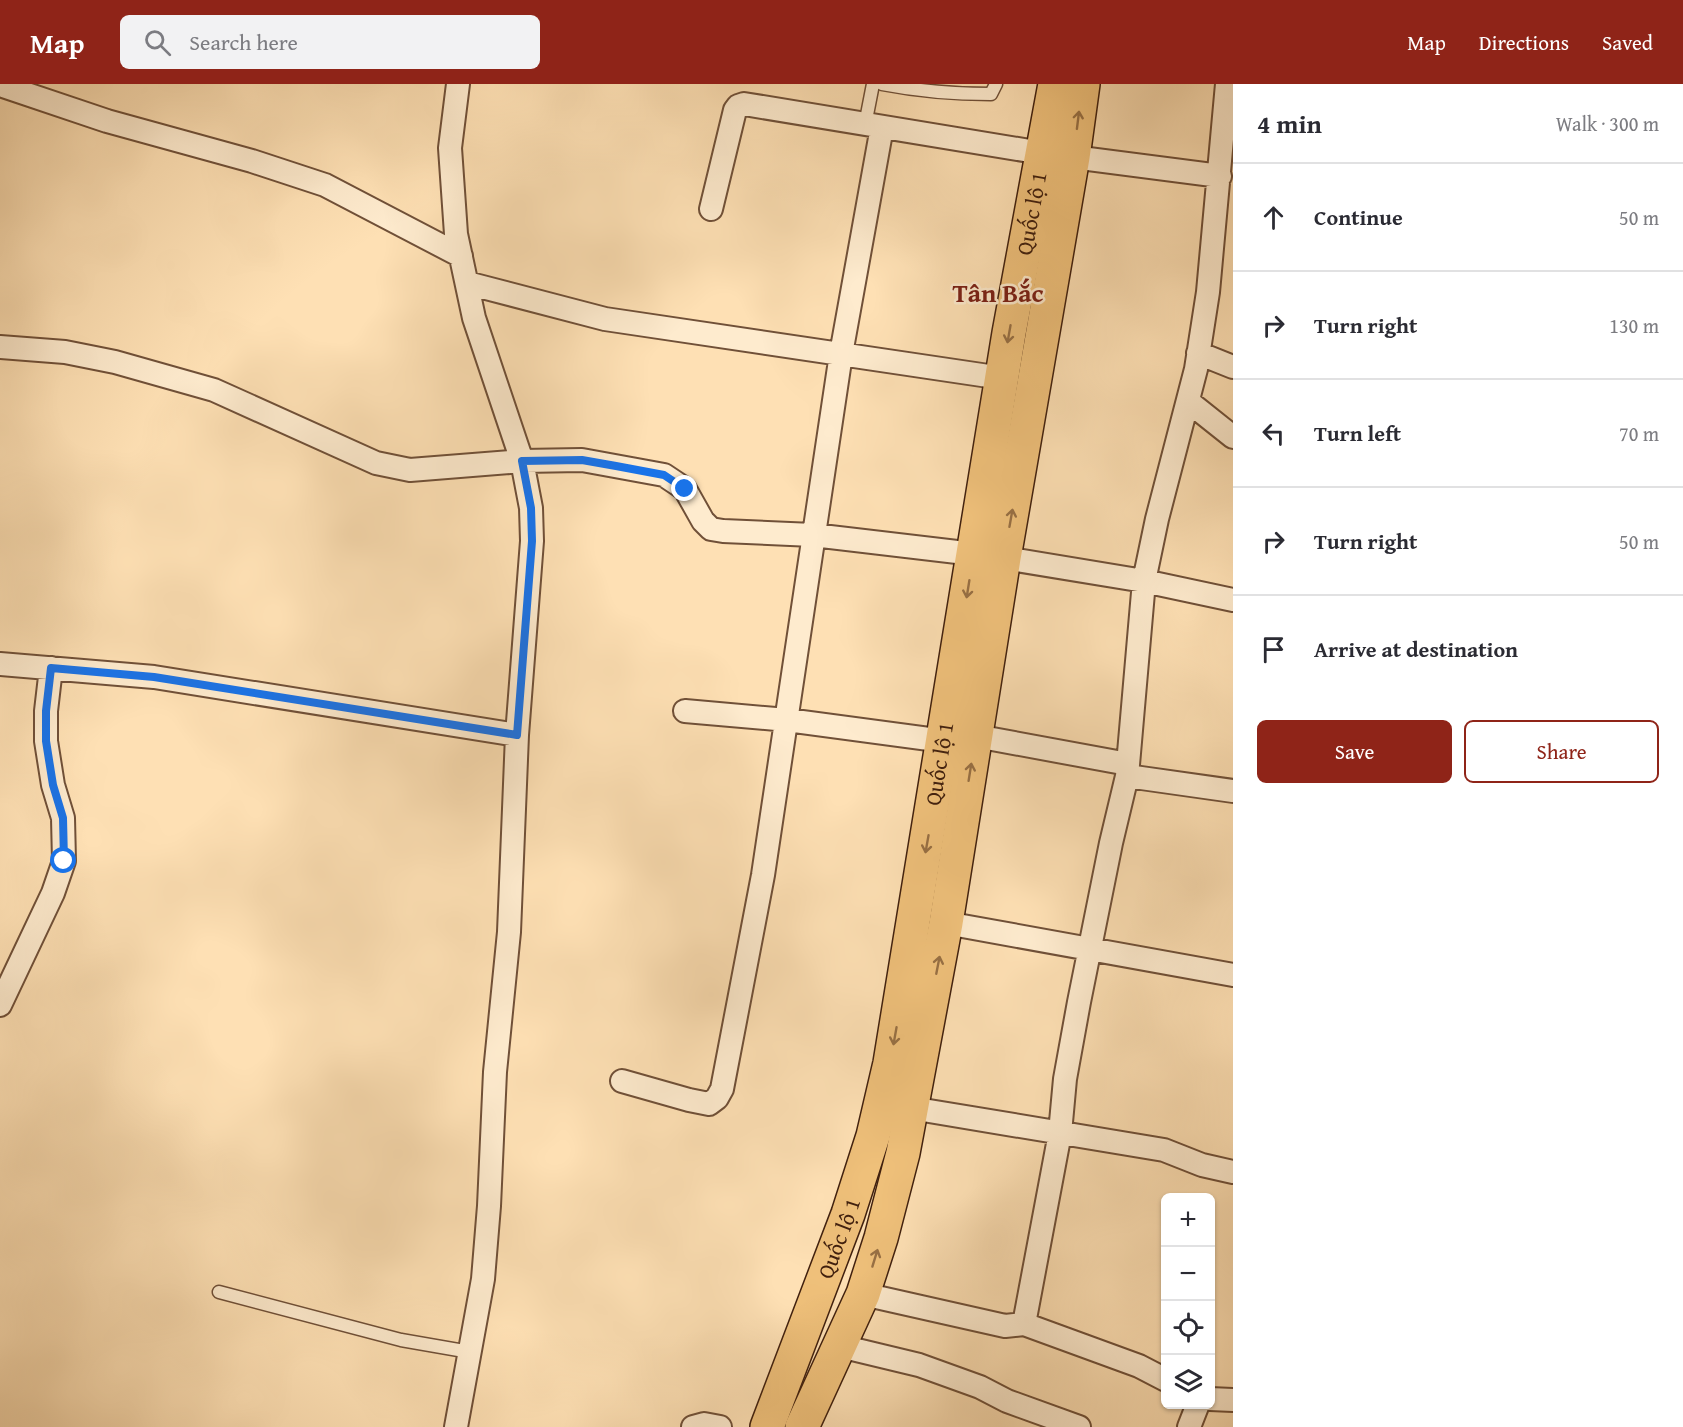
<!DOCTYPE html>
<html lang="en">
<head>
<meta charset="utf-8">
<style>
  :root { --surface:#fff; --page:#f2f2f3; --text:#2b2b33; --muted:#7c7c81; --line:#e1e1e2; --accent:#8f2418 }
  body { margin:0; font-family:"Gentium Book Plus",serif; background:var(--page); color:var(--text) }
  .controls { position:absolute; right:18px; bottom:18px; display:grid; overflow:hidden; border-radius:9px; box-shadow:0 2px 4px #0004 }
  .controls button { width:54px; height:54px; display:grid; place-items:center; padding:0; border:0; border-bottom:2px solid var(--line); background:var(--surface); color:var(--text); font:30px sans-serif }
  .stop { position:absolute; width:18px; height:18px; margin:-14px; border:4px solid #1a73e8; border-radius:50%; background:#fff }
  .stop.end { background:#1a73e8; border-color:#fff; box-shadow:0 2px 6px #0008 }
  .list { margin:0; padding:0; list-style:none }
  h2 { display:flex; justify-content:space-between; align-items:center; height:78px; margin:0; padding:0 24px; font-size:26px }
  h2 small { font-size:20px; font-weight:400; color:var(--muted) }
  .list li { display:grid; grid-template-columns:39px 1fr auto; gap:18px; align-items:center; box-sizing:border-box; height:108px; padding:0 24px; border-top:2px solid var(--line) }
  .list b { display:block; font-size:22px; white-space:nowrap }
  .list em { font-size:20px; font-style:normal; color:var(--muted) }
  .actions { display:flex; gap:12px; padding:18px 24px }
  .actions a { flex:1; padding:14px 0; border:2px solid var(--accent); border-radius:9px; text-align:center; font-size:21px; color:var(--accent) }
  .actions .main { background:var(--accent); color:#fff }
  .icon { flex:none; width:33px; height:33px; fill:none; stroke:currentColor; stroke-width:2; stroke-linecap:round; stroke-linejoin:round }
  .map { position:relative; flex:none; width:1233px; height:1343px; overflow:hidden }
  header { display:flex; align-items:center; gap:36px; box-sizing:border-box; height:84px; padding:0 30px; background:var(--accent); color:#fff }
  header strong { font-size:28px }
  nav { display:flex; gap:33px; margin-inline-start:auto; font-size:21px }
  .search { width:420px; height:54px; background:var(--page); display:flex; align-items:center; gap:15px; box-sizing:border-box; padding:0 21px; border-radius:9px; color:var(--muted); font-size:22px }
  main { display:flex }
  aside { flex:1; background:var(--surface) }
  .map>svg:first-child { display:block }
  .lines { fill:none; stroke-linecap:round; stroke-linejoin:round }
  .service-casing { stroke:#705038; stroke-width:15 }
  .minor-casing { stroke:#705038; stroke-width:26 }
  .trunk-casing { stroke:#41200e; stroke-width:36 }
  .service { stroke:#feebce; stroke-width:12 }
  .minor { stroke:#feebce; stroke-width:22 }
  .trunk { stroke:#efc07a; stroke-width:33 }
  .oneway { stroke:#987044 }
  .route { stroke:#1a73e8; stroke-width:8 }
  .labels { text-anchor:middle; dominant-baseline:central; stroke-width:5; stroke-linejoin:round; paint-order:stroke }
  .street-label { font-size:22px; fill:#41200e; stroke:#feebce }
  .quarter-label { font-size:26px; font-weight:bold; fill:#7a1f14; stroke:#feebce }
</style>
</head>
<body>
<header>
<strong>Map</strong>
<div class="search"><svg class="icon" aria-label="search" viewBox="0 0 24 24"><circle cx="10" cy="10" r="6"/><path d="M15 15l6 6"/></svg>Search here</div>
<nav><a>Map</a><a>Directions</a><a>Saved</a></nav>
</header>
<main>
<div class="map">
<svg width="1233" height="1343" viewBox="0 0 1233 1343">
  <rect width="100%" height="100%" fill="#fee0b4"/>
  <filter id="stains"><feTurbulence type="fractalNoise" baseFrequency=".00333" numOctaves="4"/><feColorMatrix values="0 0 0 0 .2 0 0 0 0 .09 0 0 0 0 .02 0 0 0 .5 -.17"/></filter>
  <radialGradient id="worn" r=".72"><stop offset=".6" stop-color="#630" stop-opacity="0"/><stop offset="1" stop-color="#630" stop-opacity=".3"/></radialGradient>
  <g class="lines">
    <g class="service-casing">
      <path id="service" d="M882 0C918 7 954 10 991 10L996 0
        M865 41 873 0
        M219 1208 401 1256 470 1268"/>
    </g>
    <g class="minor-casing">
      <path id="minor" d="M0 1 107 37 252 77 325 101 461 172
        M1073 73 1220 92
        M711 125 735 26 738 22 744 20 1042 69
        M467 199 605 235 1002 294
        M0 263 65 268 115 278 214 306 376 379 410 386 522 377 582 376 664 391 685 405 703 437 711 445 723 447 813 451 974 470
        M1198 269 1233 283
        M1189 318 1233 353
        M1004 474 1144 497 1233 516
        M0 580 154 593 517 651
        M685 627 787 636 944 657
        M976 652 1128 680
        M1127 692 1233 707
        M946 839 1233 891
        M0 921 53 809 64 777 63 734 53 701 46 657V627L51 584
        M622 997 689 1016 709 1020 717 1014 722 1005 763 791 841 270 882 43
        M911 1024 1164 1066 1202 1081 1233 1088
        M863 1210 1005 1242 1024 1240 1060 1049 1065 995 1079 918 1111 759 1127 692 1144 497 1157 435 1196 285 1208 208 1227 0
        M1024 1240 1139 1282 1166 1296
        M840 1262 919 1281 980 1303 1007 1317 1079 1343
        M1210 1315 1233 1316
        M456 1343 483 1195 489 1122 495 988 509 848 517 651 532 457 531 424 522 377 474 234 456 150 450 64 458 0
        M693 1343 704 1340 720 1343
        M1189 1343 1198 1320"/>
    </g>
    <g class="trunk-casing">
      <g id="trunk">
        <path id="s1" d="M767 1343 848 1130 873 1052 890 979 1009 249 1055 0"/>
        <path d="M802 1343 863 1210 881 1154 903 1069 946 839 1004 474 1073 73 1083 0"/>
      </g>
    </g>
    <use href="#service" class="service"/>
    <use href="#minor" class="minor"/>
    <use href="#trunk" class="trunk"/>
  </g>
  <defs><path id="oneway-shaft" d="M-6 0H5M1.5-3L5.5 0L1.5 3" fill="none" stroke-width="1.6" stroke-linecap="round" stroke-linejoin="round" transform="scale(1.5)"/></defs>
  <g class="oneway">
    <use href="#oneway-shaft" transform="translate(1078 36) rotate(-83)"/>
    <use href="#oneway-shaft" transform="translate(1009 250) rotate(100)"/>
    <use href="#oneway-shaft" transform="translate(1011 434) rotate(-80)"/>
    <use href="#oneway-shaft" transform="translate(968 505) rotate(99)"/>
    <use href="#oneway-shaft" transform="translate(970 688) rotate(-81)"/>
    <use href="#oneway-shaft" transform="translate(927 760) rotate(100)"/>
    <use href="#oneway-shaft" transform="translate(938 881) rotate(-79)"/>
    <use href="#oneway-shaft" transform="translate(895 952) rotate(100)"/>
    <use href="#oneway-shaft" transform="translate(875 1174) rotate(-73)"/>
  </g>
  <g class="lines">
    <path class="route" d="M64 777 63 734 53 701 46 657V627L51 584 154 593 517 651 532 457 531 424 522 377 582 376 616 382 664 391 685 405"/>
  </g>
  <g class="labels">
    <g class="street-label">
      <text stroke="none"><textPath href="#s1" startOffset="1246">Quốc lộ 1</textPath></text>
      <text stroke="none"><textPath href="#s1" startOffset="688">Quốc lộ 1</textPath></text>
      <text stroke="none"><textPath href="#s1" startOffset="202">Quốc lộ 1</textPath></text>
    </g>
    <g class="quarter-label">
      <text x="998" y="208">Tân Bắc</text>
    </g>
  </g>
  <rect width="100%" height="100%" filter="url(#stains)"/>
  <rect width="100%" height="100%" fill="url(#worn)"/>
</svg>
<div class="controls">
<button>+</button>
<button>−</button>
<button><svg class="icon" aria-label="locate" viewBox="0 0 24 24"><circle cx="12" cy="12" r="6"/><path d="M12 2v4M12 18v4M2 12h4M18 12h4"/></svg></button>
<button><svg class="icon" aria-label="layers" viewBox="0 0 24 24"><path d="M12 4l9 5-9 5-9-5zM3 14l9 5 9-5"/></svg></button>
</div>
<div class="stop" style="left:64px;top:777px"></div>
<div class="stop end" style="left:685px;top:405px"></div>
</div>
<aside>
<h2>4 min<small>Walk · 300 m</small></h2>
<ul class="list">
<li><svg class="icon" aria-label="ahead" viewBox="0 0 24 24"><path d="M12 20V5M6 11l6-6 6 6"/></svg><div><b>Continue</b></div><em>50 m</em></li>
<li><svg class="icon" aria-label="right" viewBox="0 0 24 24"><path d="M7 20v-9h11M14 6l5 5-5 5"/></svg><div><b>Turn right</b></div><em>130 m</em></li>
<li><svg class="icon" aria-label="left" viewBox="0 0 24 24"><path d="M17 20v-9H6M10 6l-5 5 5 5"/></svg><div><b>Turn left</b></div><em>70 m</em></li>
<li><svg class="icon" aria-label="right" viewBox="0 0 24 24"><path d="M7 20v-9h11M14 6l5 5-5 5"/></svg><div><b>Turn right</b></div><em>50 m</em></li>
<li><svg class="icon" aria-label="arrive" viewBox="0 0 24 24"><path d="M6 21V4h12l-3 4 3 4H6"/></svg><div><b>Arrive at destination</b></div></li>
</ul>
<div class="actions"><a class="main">Save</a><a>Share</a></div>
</aside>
</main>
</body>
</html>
